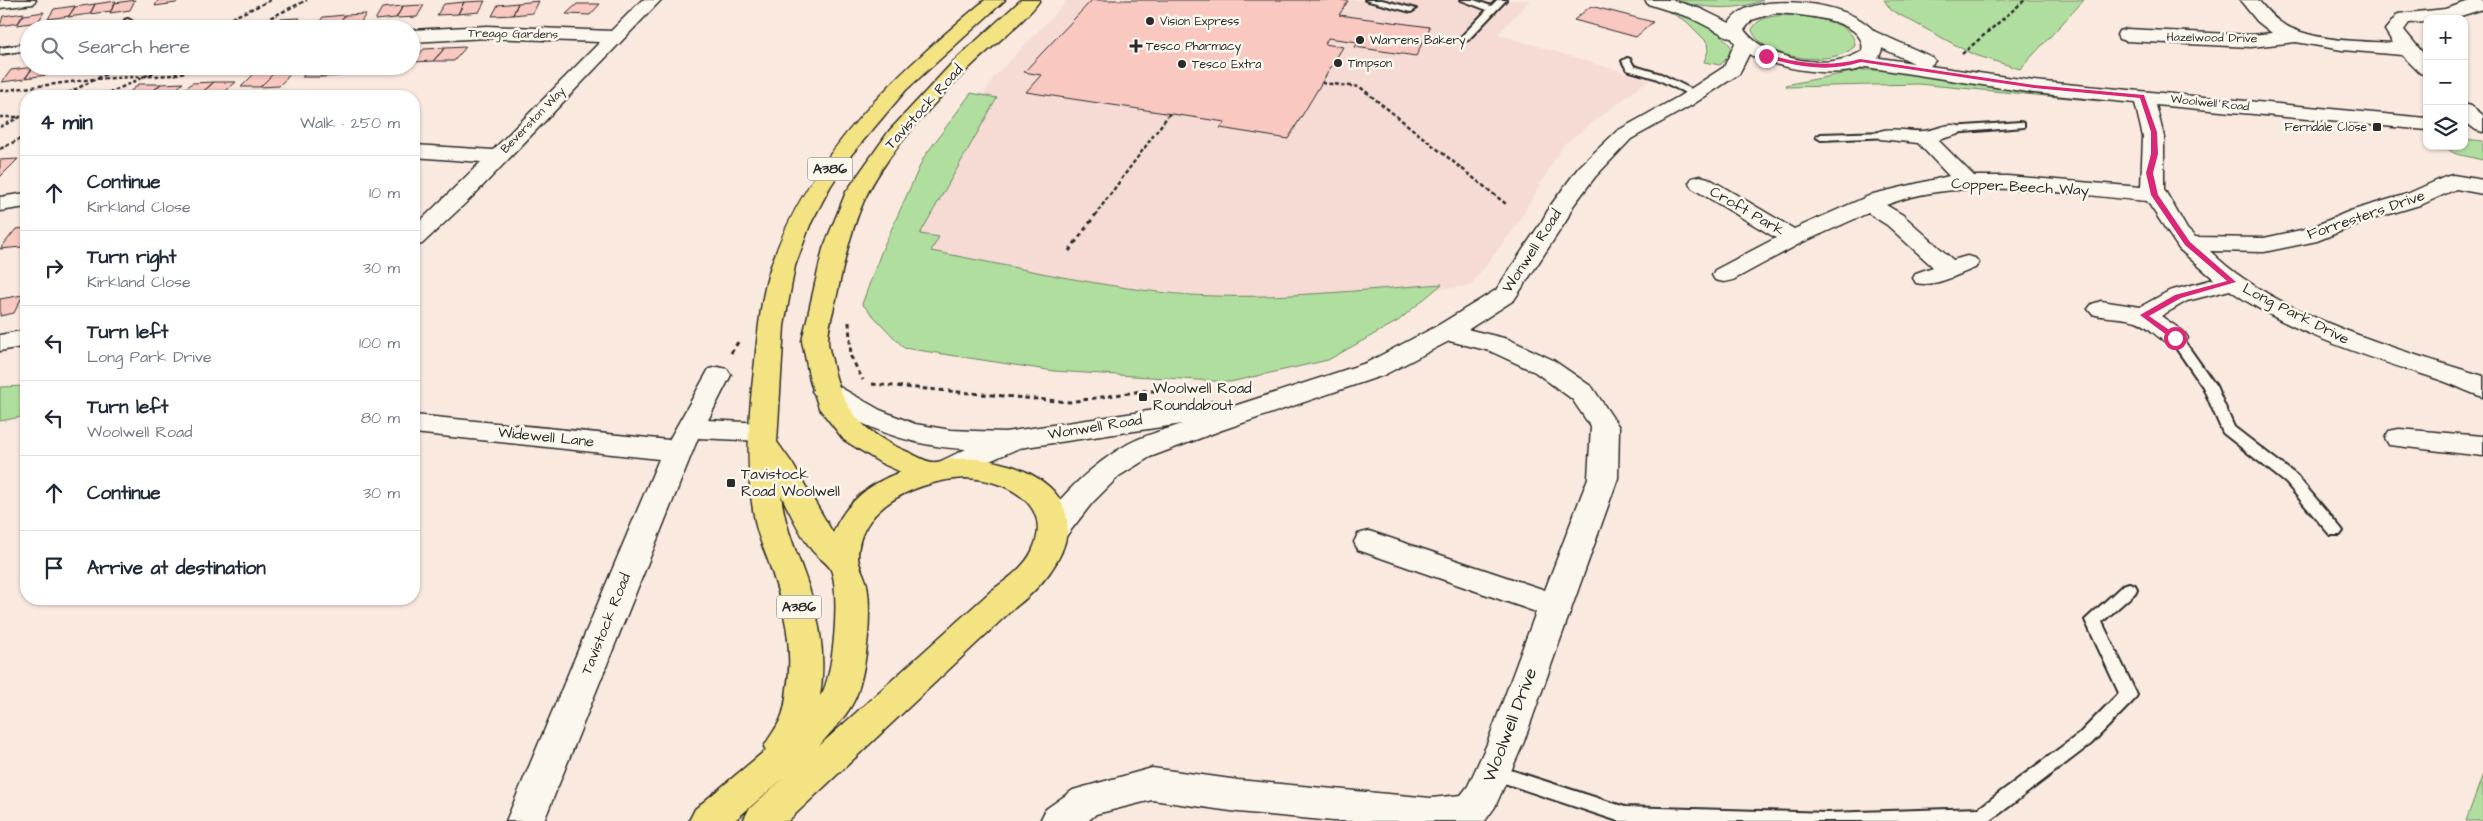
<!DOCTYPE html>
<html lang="en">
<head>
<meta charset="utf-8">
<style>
  :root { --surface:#fff; --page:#f2f2f3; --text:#1f2937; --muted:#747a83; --line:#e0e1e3 }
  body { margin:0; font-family:"Architects Daughter",sans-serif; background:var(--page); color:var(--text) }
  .controls { position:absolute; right:15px; top:15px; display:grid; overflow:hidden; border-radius:10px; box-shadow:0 1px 4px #0004 }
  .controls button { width:45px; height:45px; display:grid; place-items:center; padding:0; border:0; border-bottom:1px solid var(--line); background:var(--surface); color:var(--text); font:25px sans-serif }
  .stop { position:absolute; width:15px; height:15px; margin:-11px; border:4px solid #db2777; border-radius:50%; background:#fff }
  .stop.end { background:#db2777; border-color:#fff; box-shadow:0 1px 5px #0008 }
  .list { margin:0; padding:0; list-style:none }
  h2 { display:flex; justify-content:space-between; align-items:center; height:65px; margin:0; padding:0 20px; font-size:21px }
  h2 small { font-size:16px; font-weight:400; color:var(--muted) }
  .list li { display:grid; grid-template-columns:32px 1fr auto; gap:15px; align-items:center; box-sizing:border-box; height:75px; padding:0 20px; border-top:1px solid var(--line) }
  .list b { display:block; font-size:19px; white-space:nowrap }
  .list p { margin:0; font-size:16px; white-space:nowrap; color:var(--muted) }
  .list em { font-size:16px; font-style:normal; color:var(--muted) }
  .icon { flex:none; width:28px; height:28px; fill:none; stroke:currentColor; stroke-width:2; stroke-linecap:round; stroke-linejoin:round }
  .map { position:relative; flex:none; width:2483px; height:821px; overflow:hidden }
  .search { position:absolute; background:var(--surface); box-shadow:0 1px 4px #0004; left:20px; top:20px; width:400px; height:55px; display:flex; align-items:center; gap:12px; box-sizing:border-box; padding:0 18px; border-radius:28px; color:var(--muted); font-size:19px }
  .panel { position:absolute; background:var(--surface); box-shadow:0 1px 4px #0004; left:20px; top:90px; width:400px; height:515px; border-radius:20px }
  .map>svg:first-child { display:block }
  .built { fill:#f5dbd3 }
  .green { fill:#b0de9e; stroke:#6e8464 }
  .building { fill:#f8c8c1; stroke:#2b2b2b }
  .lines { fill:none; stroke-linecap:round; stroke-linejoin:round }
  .lane-casing { stroke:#2b2b2b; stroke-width:4 }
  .street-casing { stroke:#2b2b2b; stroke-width:3 }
  .secondary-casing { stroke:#2b2b2b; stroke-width:3 }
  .highway-casing { stroke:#2b2b2b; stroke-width:3 }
  .path-far1 { stroke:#2b2b2b; stroke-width:2.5; stroke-dasharray:4 2.5; stroke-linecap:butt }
  .path { stroke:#2b2b2b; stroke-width:3; stroke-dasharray:4.5 4; stroke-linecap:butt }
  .lane { fill:#fbf7ec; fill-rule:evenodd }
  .street { fill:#fbf7ec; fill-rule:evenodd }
  .secondary { fill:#fbf7ec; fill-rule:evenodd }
  .highway { fill:#f4e382; fill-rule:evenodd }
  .route { fill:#db2777 }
  .poi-dot { fill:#2b2b2b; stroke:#fbf7ec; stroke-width:2 }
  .labels { text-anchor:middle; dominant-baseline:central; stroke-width:5; stroke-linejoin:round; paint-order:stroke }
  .far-poi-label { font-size:12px; fill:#2b2b2b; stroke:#fbf7ec; text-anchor:start }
  .far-street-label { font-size:12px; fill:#2b2b2b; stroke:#fbf7ec }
  .shield { fill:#fbf7ec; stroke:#696865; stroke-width:1 }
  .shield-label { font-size:14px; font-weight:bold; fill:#2b2b2b }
  .street-label { font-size:15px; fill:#2b2b2b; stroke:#fbf7ec }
  .poi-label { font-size:15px; fill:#2b2b2b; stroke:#fbf7ec; text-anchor:start }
  .near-street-label { font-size:18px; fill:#2b2b2b; stroke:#fbf7ec }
</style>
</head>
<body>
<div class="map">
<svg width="2483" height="821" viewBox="0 0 2483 821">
  <rect width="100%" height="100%" fill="#fae9df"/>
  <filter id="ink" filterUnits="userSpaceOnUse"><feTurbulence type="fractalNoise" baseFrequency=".02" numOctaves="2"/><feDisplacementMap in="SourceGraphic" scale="10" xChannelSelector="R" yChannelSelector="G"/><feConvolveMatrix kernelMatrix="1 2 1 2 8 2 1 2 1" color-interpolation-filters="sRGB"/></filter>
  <g filter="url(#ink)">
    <path class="built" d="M1068 0H1530L1499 33 1501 35 1649 80 1564 144 1516 226 1470 286 1288 303 1071 282 906 249 934 176 994 77Z"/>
    <path class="green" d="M1673 0H1763C1735 12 1701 8 1673 0Z
      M1884 0H2084L2020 69 1972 54 1891 10Z
      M1669 12C1693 15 1717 26 1731 47L1729 56 1720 65 1704 62 1708 51 1707 42 1686 21Z
      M1788 15C1807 16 1855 20 1855 46 1834 68 1762 60 1752 30 1758 16 1774 16 1788 15Z
      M1862 70H1892L2010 89 2096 98 2100 101 1918 84 1787 87 1785 85Z
      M971 93 997 98 920 234 939 237 931 251C1017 267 1105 289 1192 295 1274 300 1360 290 1442 284L1398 321 1328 360 1230 382 1054 371 904 348 862 304 882 250 924 157Z
      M2464 139 2483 141V160L2456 154 2442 146H2464Z
      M26 386V416L0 421V387Z
      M2483 774V821H2466Z"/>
    <path class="building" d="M135 0 130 10 110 13 115 3Z
      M158 0H178L176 3 155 6Z
      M1092 0H1340L1348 1 1339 15 1430 27 1416 56 1355 47 1358 42 1328 38 1325 44 1343 47 1288 139 1220 128 1225 122 1026 92 1041 75 1024 72Z
      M116 1 111 11 90 14 95 4Z
      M485 1 479 12 458 14 464 2Z
      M539 1 533 13 513 15 518 3Z
      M464 2 458 14 437 15 444 4Z
      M518 3 513 15 492 16 498 5Z
      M95 4 90 14 68 17 75 7Z
      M577 4H600L590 15 566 14Z
      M424 5 417 17 396 18 403 6Z
      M75 6 69 16 48 19 54 9Z
      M403 6 396 18 375 20 382 8Z
      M1591 6 1653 22 1636 37 1574 20Z
      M44 12 38 22 17 25 24 15Z
      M24 13 18 23 0 26 3 16Z
      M366 14 358 26 336 27 345 15Z
      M345 15 336 27 315 29 323 17Z
      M300 18 292 29H271L279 19Z
      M466 47 454 61H433L445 48Z
      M445 48 433 61 412 62 424 49Z
      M54 66 47 75 26 78 33 66Z
      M54 66H74L70 72 47 75Z
      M313 66H330L321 77H302Z
      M330 66H348L339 76 321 77Z
      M358 66H379L376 69 355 70Z
      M34 67 24 79 2 82 11 70Z
      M292 72 279 86 260 87 274 73Z
      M255 73H274L260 87H241Z
      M214 82 198 96H177L192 83Z
      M214 82H236L220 96H198Z
      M183 83 168 96H147L161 84Z
      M139 84H161L147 96H125Z
      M18 159 0 177V160Z
      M26 228V242L22 247 0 249 16 229Z
      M23 295 14 313 0 316V299Z"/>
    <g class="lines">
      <g class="lane-casing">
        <path id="lane" d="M1365 0H1382L1416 9 1411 12Z
          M1461 0H1474L1491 6 1497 0H1506L1468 40 1465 41 1460 38 1462 36 1487 10Z
          M128 19 133 22 129 29H120L125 20Z
          M29 44V50L0 54V48Z
          M1627 58 1630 59 1634 66 1661 74 1701 94 1692 96 1655 78 1627 70 1622 61Z
          M2020 122 2024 123V127L1952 133 1947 130 1952 127Z
          M1887 132 1891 133V137L1821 140 1816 137 1821 134Z
          M2175 334 2180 335 2216 386 2234 427 2296 475 2340 527 2343 531 2340 535H2330L2286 483 2223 433 2203 387 2169 338Z
          M2129 583 2135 585 2137 589 2135 593 2102 622 2137 695 2134 700 2091 744 1990 821H1618L1486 777 1483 772 1486 767 1492 764 1625 807 1828 813 1979 808 2079 734 2119 693 2085 620 2123 585Z"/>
      </g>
      <g class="street-casing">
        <path id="street" d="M0 0H36L33 4 0 8Z
          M642 0H661L473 196 422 244 414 246V227L481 162 414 157V145L493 150 600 42 487 38 411 42V30L487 26 611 31Z
          M1645 0H1672L1701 9 1744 30 1746 34 1744 38H1730L1689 17 1648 4Z
          M2240 0H2258C2266 9 2273 18 2283 24 2314 42 2359 41 2393 43L2385 30 2398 14 2445 9 2473 0H2483V9L2451 19H2427V22L2409 23 2404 30 2427 58V75L2420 73 2402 55 2342 50 2296 42 2251 47 2126 41 2119 39 2117 35 2119 31 2126 29 2251 35 2272 33 2257 21Z
          M1867 28 1932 57 1935 61 1930 66 2034 81 2427 118V130L2156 105 2164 137V189L2187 229 2195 237 2264 238 2310 228 2350 211 2407 194 2445 177 2453 175 2483 180V194L2456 189 2423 204 2366 221 2317 241 2264 252 2210 251C2273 314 2396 349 2480 375L2483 376V397C2467 392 2453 384 2437 379 2366 356 2290 333 2230 290L2187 301 2161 316 2184 332 2188 338 2184 344C2161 349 2155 328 2136 321 2122 317 2106 318 2092 314L2088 309 2092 304 2101 301 2140 307 2169 291 2214 279 2179 249 2147 201C2066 194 1963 175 1886 205L1903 215 1953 260 1967 256 1975 258 1979 263 1975 268C1958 274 1935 288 1916 283L1913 278 1916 273 1933 267 1887 225 1868 213 1801 243 1733 280 1724 282 1715 280 1712 275 1715 270 1776 238 1692 188 1689 183 1692 178 1700 176 1708 178 1794 229 1873 194 1949 176 1918 143 1880 139 1876 135 1880 131C1894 127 1909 132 1924 131 1937 130 1947 122 1959 126L1962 130 1959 134 1938 140 1974 176H2007L2141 187 2143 137 2135 103 2034 93 1853 65 1850 61 1853 57 1860 55 1914 63 1860 38 1858 34 1860 30Z
          M2464 104 2471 106 2483 115V132L2476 130 2464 121Z
          M26 193V207L0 211V197Z
          M1446 324 1508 339 1553 360 1592 387 1619 427 1618 478 1523 744 1495 807 1485 821H1333L1238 812 1152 800 1096 814 1088 821H1040L1046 809 1073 790 1152 768 1238 780 1431 798 1461 795 1468 786 1487 744 1536 612 1358 550 1354 542 1358 534 1369 531 1545 590 1588 478 1591 427 1572 399 1535 372 1490 351 1437 338 1433 332 1437 326Z
          M26 330V346L0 351V335Z
          M718 367 727 369 731 375 708 420 762 423 772 425 776 432 772 439 762 441 698 438 544 821H506L659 459 414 433V415L669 440 709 369Z
          M2399 429 2483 436V456L2389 445 2385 438 2389 431Z"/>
      </g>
      <g class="secondary-casing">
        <path id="secondary" d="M1768 3C1801 0 1852 6 1875 32 1879 37 1883 43 1882 49 1873 89 1773 69 1749 54L1739 74 1692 105 1631 139 1595 177 1573 206 1566 221 1514 300 1455 338 1384 375 1222 430 1150 457 1119 476 1092 503 1064 539 1053 542 1042 539 1038 531C1058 496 1093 464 1128 444 1145 435 1164 430 1182 424L1019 448 949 479 939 476 935 469 939 462 966 449C920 447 876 433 837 410 828 404 818 400 812 391L816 385 826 382 836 385 880 410 915 424 951 430 975 431 1005 432 1216 401 1226 404 1228 408 1366 363 1437 326 1496 290 1542 221 1551 205 1579 167 1617 131 1678 97 1724 67 1735 43 1726 30C1733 11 1749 6 1768 3ZM1774 13C1794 14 1869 18 1862 51 1830 72 1768 61 1744 30L1752 20Z"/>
      </g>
      <g class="highway-casing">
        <path id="highway" d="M985 0H1005L906 90 851 155 830 187 810 225 795 266 784 326 777 442 792 463 833 533C845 503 871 482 901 472L881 463 844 440 819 408 810 381 802 341 823 249 846 192 889 131 954 61 1021 0H1040C1025 22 989 48 969 68 932 105 893 146 868 192 853 222 845 257 838 290 835 306 828 325 828 341 828 349 832 358 833 366 843 411 865 434 908 452 915 455 924 461 932 462 938 463 947 459 953 459 973 457 993 460 1012 466 1099 497 1071 566 1013 609L788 821H743L749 809 786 776 734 821H689L695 809 766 750 764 747C769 737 777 728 781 718 785 709 786 698 787 689 794 648 784 608 771 569 766 553 758 538 755 521 745 472 748 419 754 370 758 335 760 299 771 266 809 154 897 73 985 0ZM965 478C1005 479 1055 504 1032 551 1024 568 1006 580 991 591L819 746C833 729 851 713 858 691 867 663 872 614 867 585 865 575 858 566 858 556 859 504 922 480 965 478ZM781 495C790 513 799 532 811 549 816 556 825 561 830 568 841 586 834 681 820 696 827 651 818 610 802 568 793 544 784 521 781 495Z"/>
      </g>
      <path class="path-far1" d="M208 29 271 0
        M247 29 307 0
        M1962 54 2025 0
        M1322 83 1360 87 1506 204
        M0 91 94 79 173 75 207 66
        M62 96 122 66
        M103 96 167 66
        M0 117H19
        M0 127 26 114
        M0 149 26 136
        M1098 211 1170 113"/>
      <path class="path" d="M1069 251 1099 210
        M849 322 851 357 863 380
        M731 353 740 339
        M872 384 1069 402 1142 391H1159"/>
      <use href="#lane" class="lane"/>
      <use href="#street" class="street"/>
      <use href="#secondary" class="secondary"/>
      <use href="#highway" class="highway"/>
    </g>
  </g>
  <path class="route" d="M1766 54C1798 63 1827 68 1860 59L2034 85 2144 95 2157 132 2158 154 2153 173 2158 195 2190 242 2236 282 2181 298 2149 316 2178 336V339H2172L2140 315 2175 295 2227 281 2185 245 2151 195 2146 173 2151 154V132L2140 98 2034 88 1861 62C1827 73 1796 66 1764 57Z"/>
  <g class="poi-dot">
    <circle cx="1150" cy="21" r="5"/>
    <circle cx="1360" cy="40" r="5"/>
    <path d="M1133.5 38.5h5v5h5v5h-5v5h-5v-5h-5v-5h5z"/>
    <circle cx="1338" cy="63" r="5"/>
    <circle cx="1182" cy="64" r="5"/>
    <rect x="2372" y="122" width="10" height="10" rx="2.5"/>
    <rect x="1138" y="392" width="10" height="10" rx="2.5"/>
    <rect x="726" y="478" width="10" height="10" rx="2.5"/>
  </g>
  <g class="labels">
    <g class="far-poi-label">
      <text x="1160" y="21">Vision Express</text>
      <text x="1370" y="40">Warrens Bakery</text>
      <text x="1146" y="46">Tesco Pharmacy</text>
      <text x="1348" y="63">Timpson</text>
      <text x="1192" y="64">Tesco Extra</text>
      <text x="2367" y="127" text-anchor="end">Ferndale Close</text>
    </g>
    <g class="far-street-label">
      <text transform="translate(513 34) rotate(1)">Treago Gardens</text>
      <text transform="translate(2212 38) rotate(1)">Hazelwood Drive</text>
      <text transform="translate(2210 103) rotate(6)">Woolwell Road</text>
      <text transform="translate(533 120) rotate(-46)">Beverston Way</text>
    </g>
    <g class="shield">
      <rect x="807.5" y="157.5" width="45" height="23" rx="4"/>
      <rect x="776.5" y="595.5" width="45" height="23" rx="4"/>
    </g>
    <g class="shield-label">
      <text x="830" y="169">A386</text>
      <text x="799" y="607">A386</text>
    </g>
    <g class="street-label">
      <text transform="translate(924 107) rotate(-48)">Tavistock Road</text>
      <text transform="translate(2020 187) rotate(3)">Copper Beech Way</text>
      <text transform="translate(1747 211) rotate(30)">Croft Park</text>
      <text transform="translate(2366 215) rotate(-19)">Forresters Drive</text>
      <text transform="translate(1532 251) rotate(-57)">Wonwell Road</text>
      <text transform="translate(2296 314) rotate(27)">Long Park Drive</text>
      <text transform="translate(1095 427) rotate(-9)">Wonwell Road</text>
      <text transform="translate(546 437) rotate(6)">Widewell Lane</text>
      <text transform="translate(606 624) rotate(-68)">Tavistock Road</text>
    </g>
    <g class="poi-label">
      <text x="1153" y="388">Woolwell Road<tspan x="1153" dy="17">Roundabout</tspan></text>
      <text x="741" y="474">Tavistock<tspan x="741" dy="17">Road Woolwell</tspan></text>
    </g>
    <g class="near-street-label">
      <text transform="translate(1510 725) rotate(-69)">Woolwell Drive</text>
    </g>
  </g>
</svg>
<div class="controls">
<button>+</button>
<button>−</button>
<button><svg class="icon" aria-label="layers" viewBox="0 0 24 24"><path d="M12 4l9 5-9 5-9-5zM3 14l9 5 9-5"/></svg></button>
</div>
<div class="stop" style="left:2175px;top:338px"></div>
<div class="stop end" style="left:1766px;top:56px"></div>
<div class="search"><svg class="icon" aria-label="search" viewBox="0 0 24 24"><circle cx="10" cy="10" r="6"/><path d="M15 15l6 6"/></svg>Search here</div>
<section class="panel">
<h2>4 min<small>Walk · 250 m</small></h2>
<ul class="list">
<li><svg class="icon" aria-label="ahead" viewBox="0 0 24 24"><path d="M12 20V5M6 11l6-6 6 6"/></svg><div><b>Continue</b><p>Kirkland Close</p></div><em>10 m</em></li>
<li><svg class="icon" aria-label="right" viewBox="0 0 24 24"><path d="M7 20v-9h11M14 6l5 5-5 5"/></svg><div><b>Turn right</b><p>Kirkland Close</p></div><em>30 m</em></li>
<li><svg class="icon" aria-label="left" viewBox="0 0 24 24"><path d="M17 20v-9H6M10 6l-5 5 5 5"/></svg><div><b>Turn left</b><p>Long Park Drive</p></div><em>100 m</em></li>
<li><svg class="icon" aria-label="left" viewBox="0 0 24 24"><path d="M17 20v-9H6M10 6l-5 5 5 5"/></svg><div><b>Turn left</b><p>Woolwell Road</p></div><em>80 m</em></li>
<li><svg class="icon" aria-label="ahead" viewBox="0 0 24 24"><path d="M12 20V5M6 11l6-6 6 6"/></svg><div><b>Continue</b></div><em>30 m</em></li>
<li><svg class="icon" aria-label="arrive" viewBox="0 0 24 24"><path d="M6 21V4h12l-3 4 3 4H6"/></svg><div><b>Arrive at destination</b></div></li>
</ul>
</section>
</div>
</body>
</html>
